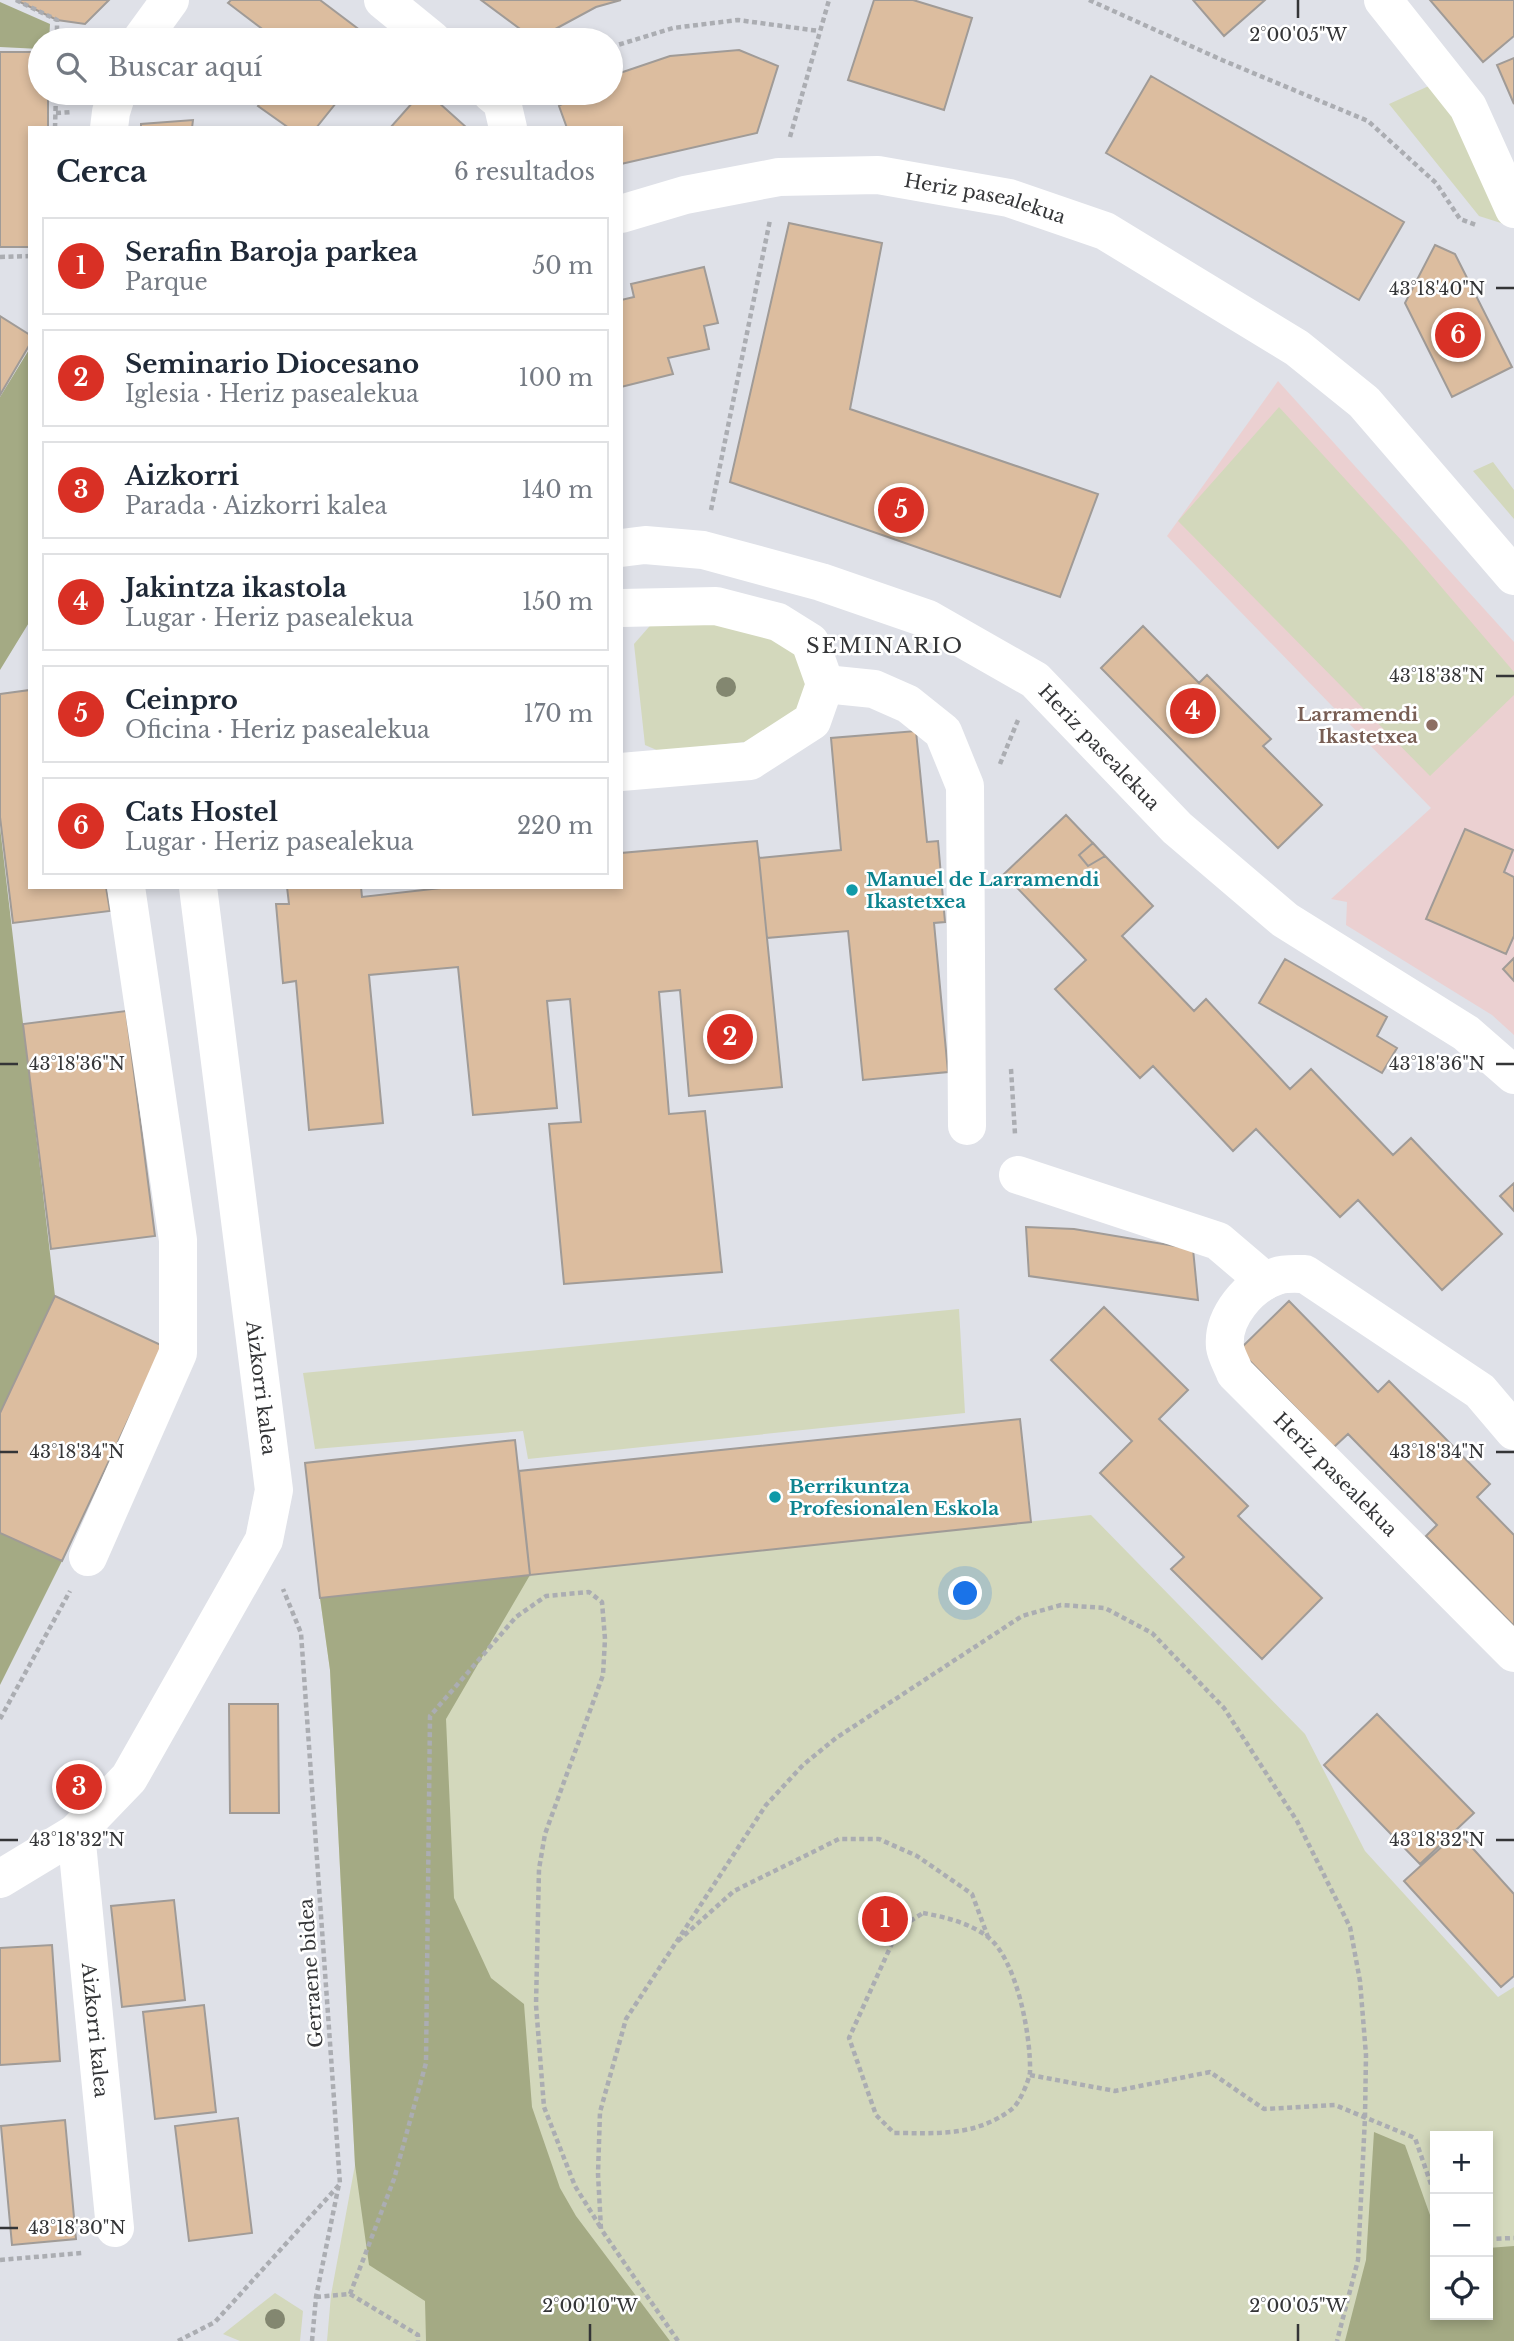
<!DOCTYPE html>
<html lang="es">
<head>
<meta charset="utf-8">
<style>
  :root { --surface:#fff; --page:#f2f2f3; --text:#1f2937; --muted:#747a83; --line:#e0e1e3; --accent:#d93025 }
  body { margin:0; font-family:"Libre Baskerville",serif; background:var(--page); color:var(--text) }
  .controls { position:absolute; right:21px; bottom:21px; display:grid; overflow:hidden; border-radius:0px; box-shadow:0 4px 10px #0003 }
  .controls button { width:63px; height:63px; display:grid; place-items:center; padding:0; border:0; border-bottom:2px solid var(--line); background:var(--surface); color:var(--text); font:35px sans-serif }
  .you { position:absolute; left:966px; top:1594px; width:24px; height:24px; margin:-18px; border:5px solid #fff; border-radius:50%; background:#1a73e8; box-shadow:0 0 0 10px #1a73e833 }
  .badge { display:grid; place-items:center; width:46px; height:46px; border-radius:50%; background:var(--accent); color:#fff; font-size:23px; font-weight:700 }
  .pin { position:absolute; translate:-50% -50%; border:4px solid #fff; box-shadow:0 2px 7px #0006 }
  .list { margin:0; padding:0; list-style:none }
  h2 { display:flex; justify-content:space-between; align-items:center; height:91px; margin:0; padding:0 28px; font-size:30px }
  h2 small { font-size:23px; font-weight:400; color:var(--muted) }
  .list li { display:grid; grid-template-columns:46px 1fr auto; gap:21px; align-items:center; box-sizing:border-box; height:98px; margin:0 14px 14px; padding:0 14px; border:2px solid var(--line); border-radius:0px }
  .list b { display:block; font-size:26px; white-space:nowrap }
  .list p { margin:0; font-size:23px; white-space:nowrap; color:var(--muted) }
  .list em { font-size:23px; font-style:normal; color:var(--muted) }
  .icon { flex:none; width:38px; height:38px; fill:none; stroke:currentColor; stroke-width:2; stroke-linecap:round; stroke-linejoin:round }
  .map { position:relative; flex:none; width:1514px; height:2341px; overflow:hidden }
  .search { position:absolute; background:var(--surface); box-shadow:0 4px 10px #0003; left:28px; top:28px; width:595px; height:77px; display:flex; align-items:center; gap:18px; box-sizing:border-box; padding:0 24px; border-radius:38px; color:var(--muted); font-size:26px }
  .panel { position:absolute; background:var(--surface); box-shadow:0 4px 10px #0003; left:28px; top:126px; width:595px; height:763px; border-radius:0px }
  .map>svg:first-child { display:block }
  .education { fill:#ebd0d1 }
  .green { fill:#d3d8bc; fill-rule:evenodd }
  .forest { fill:#a4aa84 }
  .building { fill:#dcbd9f; stroke:#a09b97; stroke-width:2 }
  .lines { fill:none; stroke-linecap:round; stroke-linejoin:round }
  .path { stroke:#abadb2; stroke-width:4.5; stroke-dasharray:5 3.5; stroke-linecap:butt }
  .minor { stroke:#fff; stroke-width:38 }
  .tree { fill:#838770 }
  .ticks { fill:none; stroke:#343537; stroke-width:2.5 }
  .education-dot { fill:#8d6e63; stroke:#fff; stroke-width:2.5 }
  .culture-dot { fill:#0f9aa8; stroke:#fff; stroke-width:2.5 }
  .labels { text-anchor:middle; dominant-baseline:central; stroke-width:5; stroke-linejoin:round; paint-order:stroke }
  .street-label { font-size:19px; fill:#343537; stroke:#fff }
  .education-label { font-size:19px; font-weight:bold; fill:#785e54; stroke:#fff; text-anchor:end }
  .culture-label { font-size:19px; font-weight:bold; fill:#0d838f; stroke:#fff; text-anchor:start }
  .neighbourhood-label { font-size:21px; letter-spacing:2px; fill:#343537; stroke:#fff }
  .ticks-label { font-size:18px; text-anchor:middle; fill:#343537; stroke:#fff; stroke-width:5; stroke-linejoin:round; paint-order:stroke }
</style>
</head>
<body>
<div class="map">
<svg width="1514" height="2341" viewBox="0 0 1514 2341">
  <rect width="100%" height="100%" fill="#dfe1e8"/>
  <path class="education" d="M1278 381 1514 642V1035L1492 1015 1346 925 1347 902 1331 899 1431 808 1167 536Z"/>
  <path class="green" d="M1431 85 1456 110 1504 224 1479 216 1389 104Z
    M1279 407 1402 541 1514 672V695L1430 776 1178 521Z
    M1493 462 1514 490V519L1473 471Z
    M655 620 728 622 797 649 807 677 804 703 781 728 745 742 659 751 645 745 634 644Z
    M959 1309 965 1413 528 1459 523 1431 315 1449 303 1373Z
    M1091 1515 1305 1734 1365 1851 1498 1997 1514 1987V2341H327L331 2295 355 2165 330 1670 320 1598ZM1435 2136H1488V2315H1435Z
    M275 2293 303 2311 300 2341H240L223 2334Z"/>
  <path class="forest" d="M0 2 50 24 49 40H40V49L0 47Z
    M30 348V621L0 670V397Z
    M0 827 55 1296 0 1413Z
    M0 1533 62 1561 0 1685Z
    M530 1575 446 1719 454 1898 491 1978 524 2004 532 2107 560 2188 576 2216 670 2341H426L425 2301 369 2265 355 2165 330 1670 320 1598Z
    M1374 2132 1405 2145 1435 2229V2315H1488V2248L1514 2246V2341H1345L1366 2260Z"/>
  <path class="building" d="M16 0H109L85 24 57 20Z
    M231 0H320L373 40H277L228 3Z
    M481 0H621L596 7 535 40Z
    M874 0H913L972 18 944 110 848 80Z
    M1193 0H1265L1224 36Z
    M1430 0H1514V36L1483 62Z
    M739 50 778 66 757 133 621 164V128H567L559 106 581 93H611V76L670 56Z
    M0 52H40V93H48V128H30V247H0Z
    M1514 58V104L1497 65Z
    M1151 76 1404 222 1359 300 1106 153Z
    M268 93H344L316 128H289L258 106Z
    M421 93H428L467 128H390Z
    M193 120 192 128H141V124Z
    M789 223 882 243 850 409 1098 494 1060 597 730 482Z
    M1435 245 1455 254 1512 367 1452 397 1405 303Z
    M704 267 718 323 704 326 709 349 668 358 673 374 621 387V300L634 297 631 284Z
    M0 316 30 335V344L0 395Z
    M1143 626 1199 683 1207 675 1271 739 1263 746 1322 805 1278 848 1101 668Z
    M30 690V887H106L110 911 13 923 0 817V694Z
    M916 731 927 842 938 841 945 922 934 923 948 1072 863 1080 848 931 767 938 782 1087 689 1096 680 990 659 992 669 1114 705 1111 722 1272 564 1284 549 1124 581 1122 570 999 547 1001 557 1108 473 1115 458 967 369 975 383 1123 309 1130 296 981 283 983 276 904H289L287 887H361L362 897 450 887H621V853L757 841 759 858 841 850 831 738Z
    M916 731 927 842 938 841 945 922 934 923 948 1072 863 1080 848 931 767 938 759 858 841 850 831 738Z
    M1066 815 1153 906 1122 936 1194 1011 1206 999 1290 1089 1311 1069 1393 1155 1411 1138 1502 1234 1442 1290 1358 1200 1340 1217 1256 1129 1233 1151 1153 1066 1140 1078 1055 989 1086 960 1004 874Z
    M1465 829 1513 850 1504 872 1514 877V936L1506 954 1426 919Z
    M1093 843 1105 856 1088 866 1079 855Z
    M1514 958V981L1503 969Z
    M1285 959 1387 1017 1377 1036 1397 1048 1382 1073 1259 1003Z
    M126 1011 155 1236 51 1249 23 1024Z
    M1514 1183V1211L1500 1196Z
    M1026 1227 1074 1229 1193 1249 1198 1300 1029 1276Z
    M55 1296 163 1346 62 1561 0 1533V1413Z
    M1289 1301 1378 1392 1389 1381 1490 1484 1477 1497 1514 1535V1626L1426 1536 1437 1525 1348 1434 1334 1447 1239 1350Z
    M1104 1307 1188 1390 1159 1419 1248 1506 1238 1516 1322 1598 1262 1659 1171 1569 1184 1557 1100 1473 1132 1441 1051 1360Z
    M1020 1419 1031 1522 530 1575 519 1471Z
    M515 1440 530 1575 320 1598 305 1463Z
    M229 1704H278L279 1813H230Z
    M1377 1714 1474 1813 1420 1864 1324 1765Z
    M1458 1832 1514 1894V1976L1501 1987 1404 1881Z
    M174 1900 185 2000 122 2007 111 1906Z
    M52 1945 60 2061 0 2065V1948Z
    M204 2005 216 2112 155 2119 143 2012Z
    M238 2118 252 2233 189 2241 175 2126Z
    M65 2120 76 2239 12 2245 1 2126Z"/>
  <g class="lines">
    <path class="path" d="M16 0 57 20V40
      M1089 0 1222 60 1368 121 1436 183 1460 219 1476 225
      M611 47 673 28 738 20 819 31
      M56 113 72 112
      M55 128 56 93
      M790 137 829 0
      M0 257 30 256
      M711 510 770 220
      M1000 764 1018 720
      M1011 1069 1015 1134
      M0 1719 70 1591
      M923 1913C945 1917 970 1923 988 1937 1017 1960 1031 2036 1030 2072 1029 2081 1019 2104 1012 2109 975 2137 938 2133 894 2133L876 2115 849 2038 899 1928Z
      M678 1941 734 1891 839 1839H879L917 1856 972 1894 988 1937
      M1030 2075 1115 2091 1210 2072 1264 2109 1335 2105 1415 2138 1435 2196
      M1488 2239 1514 2238
      M0 2260 82 2253
      M350 2294 418 2335V2341
      M316 2297 350 2294 394 2179 426 2063 430 1716 516 1617 546 1596 589 1592 602 1602 605 1639 603 1675 545 1834 539 1869 536 2005 544 2107 575 2186 601 2228
      M178 2341 215 2322 340 2184 301 1633 283 1589
      M312 2341 316 2297 339 2184
      M678 2341 601 2229 598 2174 600 2112 626 2019 766 1805 803 1765 836 1738 1022 1616 1061 1605 1105 1608 1152 1633 1224 1708 1297 1821 1350 1927 1360 1981 1366 2055 1365 2117 1358 2260 1337 2341"/>
    <g class="minor">
      <path d="M383 0 432 40"/>
      <path d="M1383 0 1468 107 1514 209"/>
      <path d="M141 40 170 0"/>
      <path d="M491 93 502 102 508 128"/>
      <path d="M109 128 111 112 117 93"/>
      <path id="s1" d="M621 214 685 195 779 177 878 175 1009 198 1105 231 1297 348 1364 402 1514 576"/>
      <path id="s2" d="M621 548 645 545 703 550 821 582 928 619 1035 680 1177 828 1285 920 1466 1033 1514 1075"/>
      <path d="M621 608 716 606 778 622 810 642 825 684 812 721 750 761 621 772"/>
      <path d="M825 684 874 689 908 704 943 732 965 786 967 1126"/>
      <path d="M1018 1175 1218 1241 1265 1281"/>
      <path id="s3" d="M1514 1431 1480 1391 1305 1274C1296 1274 1285 1273 1277 1276 1249 1285 1222 1317 1225 1347 1226 1355 1232 1365 1235 1373L1514 1653"/>
      <path d="M88 1557 178 1353V1240L126 887"/>
      <path id="s4" d="M76 1833 115 2228"/>
      <path d="M0 1879 76 1833 129 1778 264 1540 274 1490 198 887"/>
    </g>
  </g>
  <g class="tree">
    <circle cx="726" cy="687" r="10"/>
    <circle cx="275" cy="2319" r="10"/>
  </g>
  <path class="ticks" d="M1298 0V18M1496 288H1514M1496 676H1514M0 1064H18M1496 1064H1514M0 1452H18M1496 1452H1514M0 1840H18M1496 1840H1514M0 2228H18M590 2324V2341M1298 2324V2341"/>
  <circle class="education-dot" cx="1432" cy="725" r="7"/>
  <g class="culture-dot">
    <circle cx="852" cy="890" r="7"/>
    <circle cx="775" cy="1497" r="7"/>
  </g>
  <g class="labels">
    <g class="street-label">
      <text stroke="none"><textPath href="#s1" startOffset="371">Heriz pasealekua</textPath></text>
      <text stroke="none"><textPath href="#s2" startOffset="534">Heriz pasealekua</textPath></text>
      <text transform="translate(261 1388) rotate(83)">Aizkorri kalea</text>
      <text stroke="none"><textPath href="#s3" startOffset="556">Heriz pasealekua</textPath></text>
      <text transform="translate(311 1973) rotate(-94)">Gerraene bidea</text>
      <text stroke="none"><textPath href="#s4" startOffset="198">Aizkorri kalea</textPath></text>
    </g>
    <g class="education-label">
      <text x="1418" y="714">Larramendi<tspan x="1418" dy="22">Ikastetxea</tspan></text>
    </g>
    <g class="culture-label">
      <text x="866" y="879">Manuel de Larramendi<tspan x="866" dy="22">Ikastetxea</tspan></text>
      <text x="789" y="1486">Berrikuntza<tspan x="789" dy="22">Profesionalen Eskola</tspan></text>
    </g>
    <g class="neighbourhood-label">
      <text x="885" y="646">SEMINARIO</text>
    </g>
  </g>
  <g class="ticks-label">
    <text x="1298" y="41">2°00'05"W</text>
    <text x="1437" y="295">43°18'40"N</text>
    <text x="1437" y="682">43°18'38"N</text>
    <text x="77" y="1070">43°18'36"N</text>
    <text x="1437" y="1070">43°18'36"N</text>
    <text x="77" y="1458">43°18'34"N</text>
    <text x="1437" y="1458">43°18'34"N</text>
    <text x="77" y="1846">43°18'32"N</text>
    <text x="1437" y="1846">43°18'32"N</text>
    <text x="77" y="2234">43°18'30"N</text>
    <text x="590" y="2312">2°00'10"W</text>
    <text x="1298" y="2312">2°00'05"W</text>
  </g>
</svg>
<div class="controls">
<button>+</button>
<button>−</button>
<button><svg class="icon" aria-label="locate" viewBox="0 0 24 24"><circle cx="12" cy="12" r="6"/><path d="M12 2v4M12 18v4M2 12h4M18 12h4"/></svg></button>
</div>
<div class="you"></div>
<div class="pin badge" style="left:885px;top:1919px">1</div>
<div class="pin badge" style="left:730px;top:1037px">2</div>
<div class="pin badge" style="left:79px;top:1787px">3</div>
<div class="pin badge" style="left:1193px;top:711px">4</div>
<div class="pin badge" style="left:901px;top:510px">5</div>
<div class="pin badge" style="left:1458px;top:335px">6</div>
<div class="search"><svg class="icon" aria-label="search" viewBox="0 0 24 24"><circle cx="10" cy="10" r="6"/><path d="M15 15l6 6"/></svg>Buscar aquí</div>
<section class="panel">
<h2>Cerca<small>6 resultados</small></h2>
<ul class="list">
<li><span class="badge">1</span><div><b>Serafin Baroja parkea</b><p>Parque</p></div><em>50 m</em></li>
<li><span class="badge">2</span><div><b>Seminario Diocesano</b><p>Iglesia · Heriz pasealekua</p></div><em>100 m</em></li>
<li><span class="badge">3</span><div><b>Aizkorri</b><p>Parada · Aizkorri kalea</p></div><em>140 m</em></li>
<li><span class="badge">4</span><div><b>Jakintza ikastola</b><p>Lugar · Heriz pasealekua</p></div><em>150 m</em></li>
<li><span class="badge">5</span><div><b>Ceinpro</b><p>Oficina · Heriz pasealekua</p></div><em>170 m</em></li>
<li><span class="badge">6</span><div><b>Cats Hostel</b><p>Lugar · Heriz pasealekua</p></div><em>220 m</em></li>
</ul>
</section>
</div>
</body>
</html>
